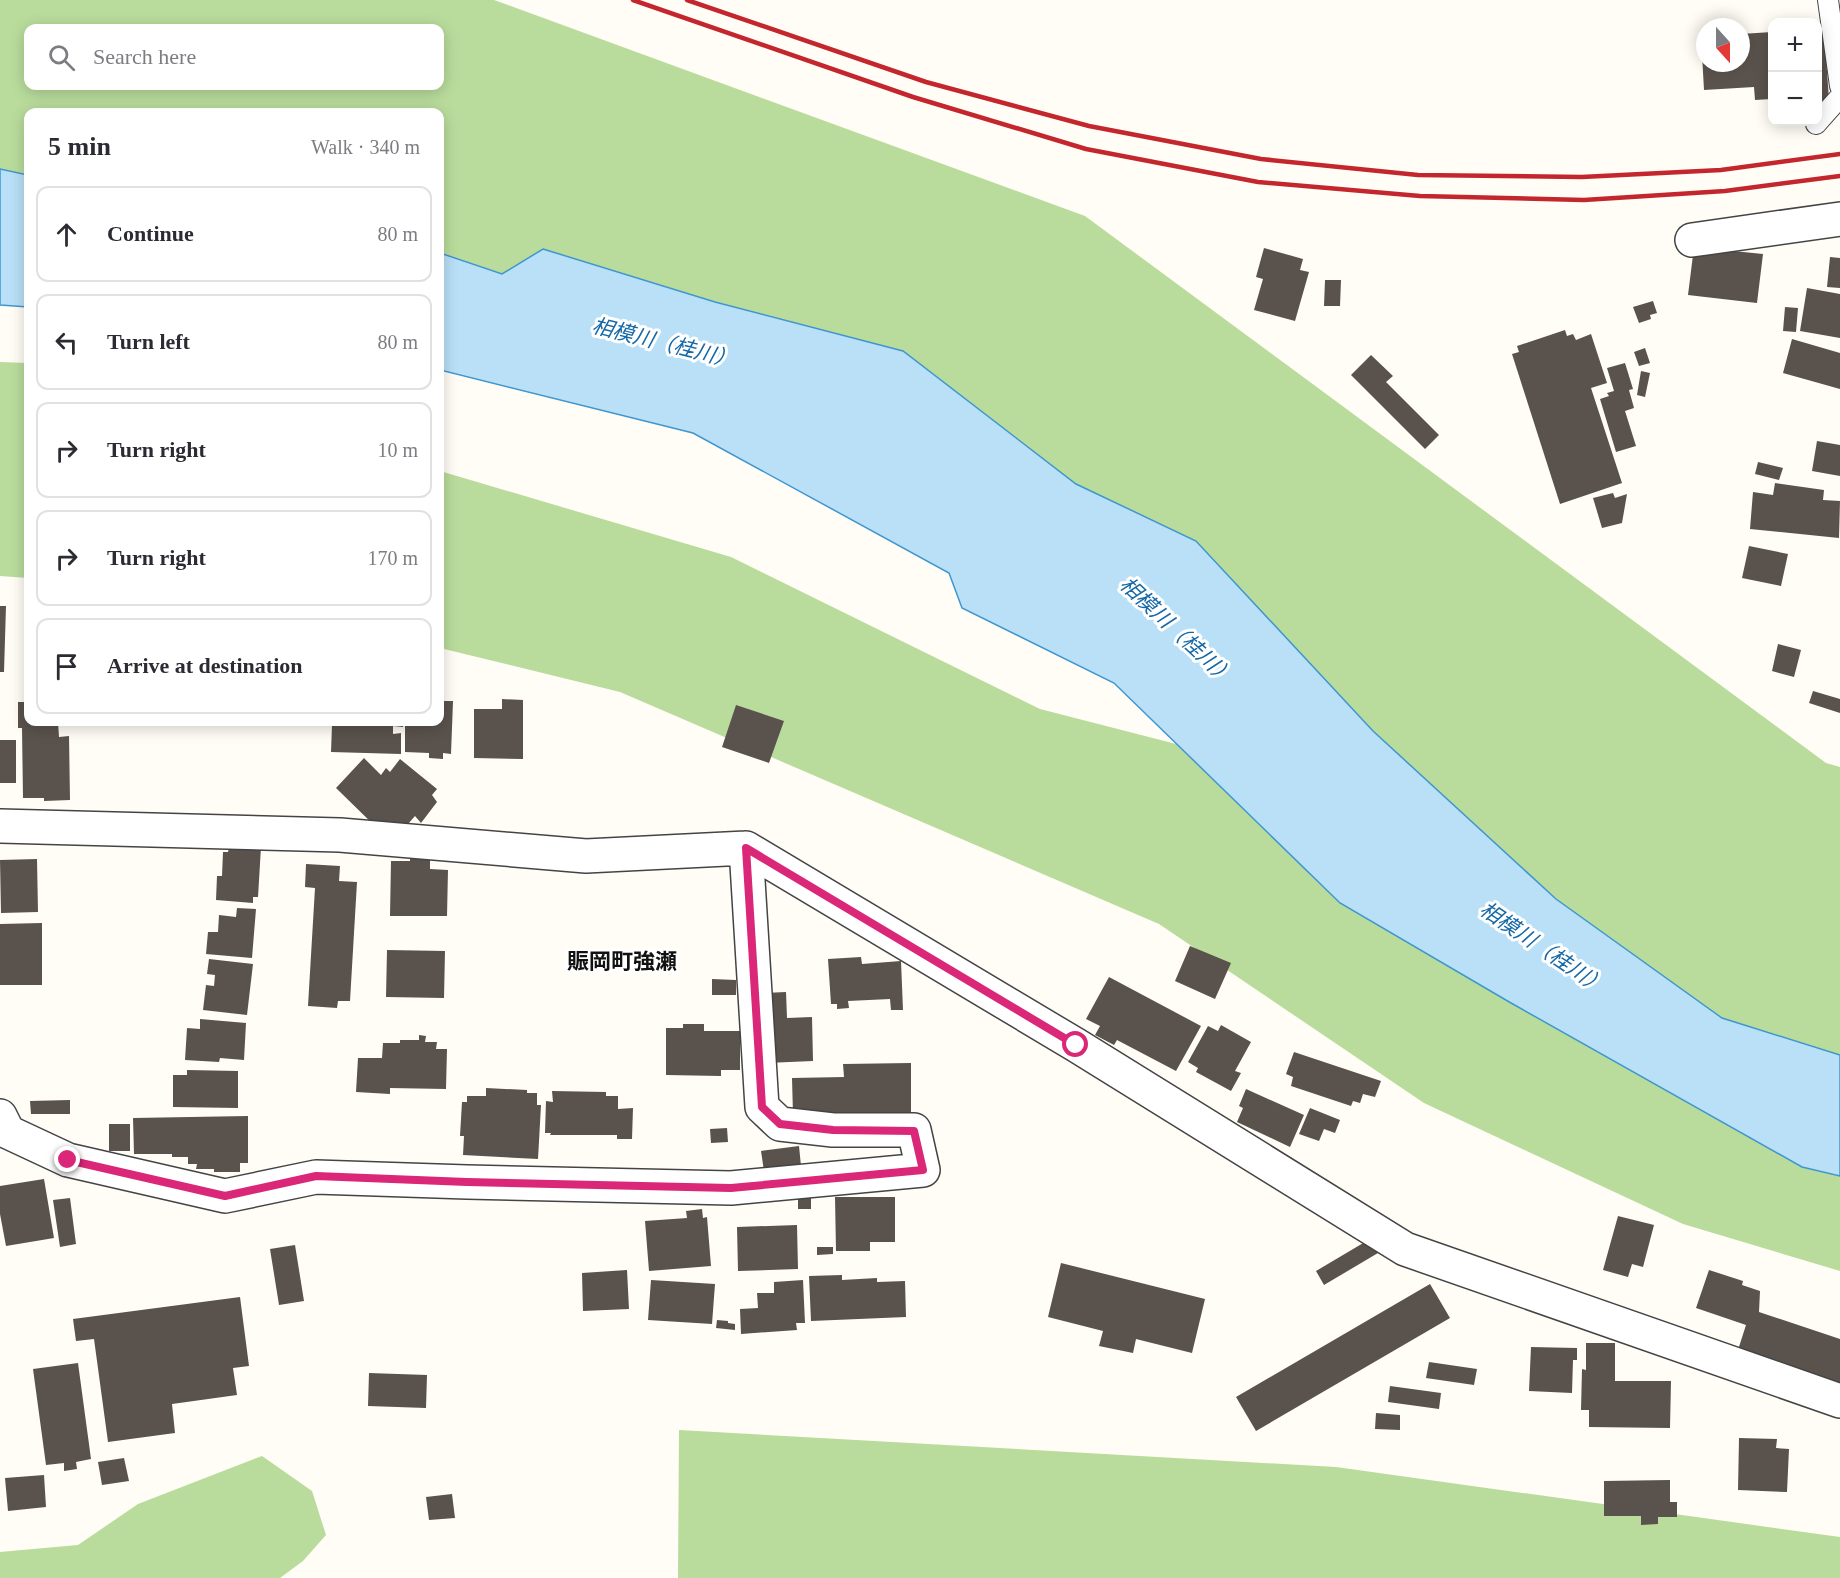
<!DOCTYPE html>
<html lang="en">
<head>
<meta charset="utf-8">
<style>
  :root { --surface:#fff; --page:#f2f2f3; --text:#2b2b33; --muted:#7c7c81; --line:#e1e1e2 }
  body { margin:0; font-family:"Times New Roman","Noto Sans JP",serif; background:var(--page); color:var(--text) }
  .controls { position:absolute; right:18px; top:18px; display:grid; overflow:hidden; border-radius:12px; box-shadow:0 3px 15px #0003 }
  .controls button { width:54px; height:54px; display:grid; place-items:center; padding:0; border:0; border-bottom:2px solid var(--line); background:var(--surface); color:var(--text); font:30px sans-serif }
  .compass { position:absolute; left:1696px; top:18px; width:54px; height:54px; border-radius:50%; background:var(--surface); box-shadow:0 3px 15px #0003; rotate:159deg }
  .stop { position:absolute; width:18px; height:18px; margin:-14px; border:4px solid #db2777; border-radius:50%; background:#fff }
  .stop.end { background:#db2777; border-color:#fff; box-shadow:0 2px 6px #0008 }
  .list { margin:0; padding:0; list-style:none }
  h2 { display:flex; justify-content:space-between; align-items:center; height:78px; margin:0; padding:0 24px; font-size:26px }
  h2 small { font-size:20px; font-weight:400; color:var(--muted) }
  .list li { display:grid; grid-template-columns:39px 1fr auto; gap:18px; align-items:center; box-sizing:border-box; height:96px; margin:0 12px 12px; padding:0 12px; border:2px solid var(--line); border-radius:12px }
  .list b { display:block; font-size:22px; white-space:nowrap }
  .list em { font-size:20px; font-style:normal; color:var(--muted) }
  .icon { flex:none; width:33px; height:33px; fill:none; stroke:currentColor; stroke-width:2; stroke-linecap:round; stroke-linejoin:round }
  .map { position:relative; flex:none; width:1840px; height:1578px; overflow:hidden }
  .search { position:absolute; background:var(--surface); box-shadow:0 3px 15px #0003; left:24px; top:24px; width:420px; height:66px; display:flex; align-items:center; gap:15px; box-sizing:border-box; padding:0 21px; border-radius:12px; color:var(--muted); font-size:22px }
  .panel { position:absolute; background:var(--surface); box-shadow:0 3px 15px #0003; left:24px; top:108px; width:420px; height:618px; border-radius:12px }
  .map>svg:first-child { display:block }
  .forest { fill:#b9dc9c; fill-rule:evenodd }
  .water { fill:#b9e0f7; stroke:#3f96cf; stroke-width:1.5 }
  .building { fill:#5a524d }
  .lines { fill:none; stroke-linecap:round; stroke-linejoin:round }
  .service-casing { stroke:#444; stroke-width:22 }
  .minor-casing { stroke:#444; stroke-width:36 }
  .service { stroke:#fff; stroke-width:20 }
  .minor { stroke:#fff; stroke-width:33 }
  .rail { stroke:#c4262e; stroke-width:4.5 }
  .route { stroke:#db2777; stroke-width:8 }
  .labels { text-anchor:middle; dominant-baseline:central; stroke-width:6; stroke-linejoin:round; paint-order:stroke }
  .water-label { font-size:21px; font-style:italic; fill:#1768a6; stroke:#fff }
  .quarter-label { font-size:22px; font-weight:bold; fill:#111; stroke:#fff }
</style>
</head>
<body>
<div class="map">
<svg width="1840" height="1578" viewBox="0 0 1840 1578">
  <rect width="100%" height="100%" fill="#fffdf5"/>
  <path class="forest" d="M0 0H494L1085 216 1826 763 1840 767V1055L1722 1018 1556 899 1373 731 1196 541 1076 484 903 351 715 302 543 249 502 274 440 253V112H28V175L0 169ZM28 28H440V86H28Z
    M0 362 28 363V578L0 576Z
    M440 471 731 557 1040 709 1176 744 1340 903 1802 1167 1840 1176V1271L1683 1224 1424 1103 1159 924 620 692 440 648Z
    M679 1430 1336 1467 1840 1537V1578H678Z
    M262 1456 312 1491 326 1535 303 1561 280 1578H0V1552L78 1545 138 1504Z"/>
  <path class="water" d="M0 169 28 175V307L0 305Z
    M543 249 715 302 903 351 1076 484 1196 541 1373 731 1556 899 1722 1018 1840 1055V1176L1802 1167 1511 1003 1340 903 1114 683 962 608 949 573 693 433 440 370V253L502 274Z"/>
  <path class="building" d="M1818 29H1824L1829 100 1818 101Z
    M1772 32V99L1755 100 1754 87 1704 90 1701 36H1705V63H1741V34Z
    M1694 247 1763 254 1757 303 1688 295Z
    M1264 248 1303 259 1300 270 1309 272 1295 321 1254 310 1263 279 1256 277Z
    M1830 257 1840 258V288L1827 287Z
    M1325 280H1341L1340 306H1324Z
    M1807 288 1840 294V338L1800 331Z
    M1653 301 1657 313 1650 315 1651 319 1639 323 1633 307Z
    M1785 307 1798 308 1796 332 1783 331Z
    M1565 330 1567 336 1573 334 1576 340 1591 334 1607 383 1591 388 1622 483 1560 504 1512 354 1519 352 1517 346Z
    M1792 339 1840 353V389L1783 373Z
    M1645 348 1650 363 1639 366 1634 352Z
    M1371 355 1393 376 1386 382 1439 435 1425 449 1351 375Z
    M1625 363 1633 389 1629 390 1634 408 1625 411 1636 446 1616 452 1600 399 1609 396 1607 393 1614 391 1607 368Z
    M1641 371 1650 373 1645 397 1637 395Z
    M1817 441 1840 445V476L1812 471Z
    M1758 462 1783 468 1779 480 1755 474Z
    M1775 483 1824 490 1823 500 1840 501 1839 538 1750 529 1753 492 1773 495Z
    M1613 493 1615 498 1627 494 1622 523 1602 528 1593 498Z
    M1749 546 1788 554 1781 586 1742 578Z
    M0 606H6L4 672H0Z
    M1778 644 1801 650 1794 677 1772 671Z
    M1813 691 1840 699V713L1809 703Z
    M502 699 523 700V759L474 758V709H502Z
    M440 701H453L451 754 443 753V759L429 758V753L405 752V722H440Z
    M18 702H28V722H58L59 737 69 736 70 800 44 801V798H23L22 728H18Z
    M736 705 784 721 769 763 722 747Z
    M342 722H403V727L393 726V734L401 733V754L331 752 332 725 342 726Z
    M0 740H16V783H0Z
    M364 758 381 775 386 768 390 772 400 759 437 789 432 795 437 802 421 823 415 816 408 824 383 822 377 828 336 788Z
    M255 847H261L258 897H253V903L216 900 217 876H222L223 852H228L229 848 254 850Z
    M410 857H430V869L448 870 447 916H390L391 861H410Z
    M37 859 38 912 1 913 0 860Z
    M306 864 340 866 339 881 357 882 350 1001H338L337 1008 308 1006 315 888 305 887Z
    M237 908 256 909 252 958 206 954 208 932H218L219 915 236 917Z
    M42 923V985H0V924Z
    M1190 946 1231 963 1215 999 1175 981Z
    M387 950 445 951 444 998 386 997Z
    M861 957 862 964 901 961 903 1010H891L890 999 848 1001 849 1008 837 1009V1004H831L828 959Z
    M209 959 253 964 247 1015 203 1010 206 985 214 986 215 975 207 974Z
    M1109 977 1201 1026 1176 1071 1117 1040 1114 1045 1095 1035 1100 1026 1086 1019Z
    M712 979 736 980V995H712Z
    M786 992 787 1018 812 1017 813 1061 766 1063 764 993Z
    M200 1019 246 1023 244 1060 220 1058 219 1062 185 1060 187 1028 200 1029Z
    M683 1024H704V1031H740V1070H721V1076L666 1075V1028H683Z
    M1221 1025 1251 1042 1235 1071 1241 1073 1231 1091 1196 1072 1198 1068 1188 1062 1208 1026 1218 1031Z
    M419 1035 426 1036 425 1042H437L436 1049H447L446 1089 390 1088V1094L356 1092 358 1058H382L383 1043H400V1040H419Z
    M1294 1052 1381 1081 1375 1097 1363 1094 1360 1103 1353 1101 1351 1106 1291 1086 1293 1077 1286 1074Z
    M911 1063V1113L793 1115 792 1078 844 1077 843 1064Z
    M187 1070 238 1071V1108L173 1107V1075H187Z
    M486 1088 527 1090V1093H537V1105H541L538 1159 463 1155 464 1136H460L462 1102H467V1096H486Z
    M1246 1089 1304 1115 1290 1147 1237 1122 1243 1108 1239 1106Z
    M552 1091 606 1092V1096H618V1109L633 1108 632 1139H617V1135H550L551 1133H545L546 1101 553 1102Z
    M70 1100V1114H31L30 1101Z
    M1310 1108 1340 1120 1335 1133 1324 1129 1319 1141 1299 1134Z
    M248 1116V1163H240V1172H214V1169H196L197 1164H188V1157H172V1154H134L133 1118Z
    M109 1124H130V1151H109Z
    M727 1128 728 1142 711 1143 710 1129Z
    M799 1146 801 1166 764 1171 761 1151Z
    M44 1179 54 1238 6 1246 0 1214V1186Z
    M798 1185H811V1209H798Z
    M835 1197H895V1242H870V1251H836Z
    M70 1198 76 1244 60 1247 53 1200Z
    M702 1209 703 1218 707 1217 711 1266 649 1271 645 1221 687 1218 686 1211Z
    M1618 1216 1654 1225 1643 1267 1632 1264 1628 1277 1603 1270Z
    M797 1225 798 1269 738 1271 737 1227Z
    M1370 1239 1378 1253 1324 1285 1316 1271Z
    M295 1245 304 1301 279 1305 270 1249Z
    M817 1247H833V1254L817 1255Z
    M1061 1263 1205 1299 1192 1353 1136 1339 1133 1353 1099 1346 1103 1331 1048 1317Z
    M627 1270 629 1309 583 1311 582 1273Z
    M1709 1270 1743 1281 1742 1285 1760 1291 1759 1312 1840 1339V1385L1738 1350 1746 1325 1696 1308Z
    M842 1275V1280L877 1278V1282L905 1281 906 1317 811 1321 809 1276Z
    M651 1280 715 1284 712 1324 648 1320Z
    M803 1280 805 1323H796L797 1330 741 1334 740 1309 758 1308 757 1293H774V1282Z
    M1430 1284 1450 1318 1256 1431 1236 1397Z
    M240 1297 249 1366 233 1368 237 1395 172 1404 175 1433 108 1442 94 1339 76 1341 73 1319Z
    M717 1320 728 1321V1323L735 1324V1330L716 1328Z
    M1586 1343H1615V1381H1671L1670 1428 1589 1427V1410H1581L1582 1369 1586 1370Z
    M1531 1347 1577 1348V1360H1573L1572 1393 1529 1391Z
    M1429 1362 1477 1369 1474 1385 1426 1378Z
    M78 1363 91 1459 76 1462 77 1469 64 1471V1463L46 1465 33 1369Z
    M369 1373 427 1375 426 1408 368 1406Z
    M1390 1386 1441 1393 1439 1409 1388 1402Z
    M1376 1413 1400 1415V1430L1375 1429Z
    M1739 1438 1777 1439 1776 1448 1789 1449 1787 1492 1738 1490Z
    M124 1458 129 1481 102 1485 98 1462Z
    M44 1475 46 1507 8 1511 5 1478Z
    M1670 1480V1502H1677V1517H1658V1524L1641 1525V1516H1604V1481Z
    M452 1494 455 1518 429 1520 426 1497Z"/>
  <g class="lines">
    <g class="service-casing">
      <path id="service" d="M1828 0 1840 86
        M1816 124 1840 97"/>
    </g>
    <g class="minor-casing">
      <path id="minor" d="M1692 240 1840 219
        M0 826 340 835 586 856 746 848 1076 1045 1405 1249 1840 1401
        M0 1116 8 1132 68 1160 225 1196 316 1177 467 1182 731 1188 923 1170 914 1130H833L780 1124 762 1107 746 848"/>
    </g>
    <use href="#service" class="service"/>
    <use href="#minor" class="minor"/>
    <path class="rail" d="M633 0 913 97 1086 149 1258 182 1420 196 1584 200 1725 191 1840 176
      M687 0 926 82 1089 126 1261 159 1418 175 1582 177 1721 170 1840 154"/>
  </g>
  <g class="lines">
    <path class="route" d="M68 1160 225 1196 316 1176 467 1182 731 1188 923 1170 914 1131 833 1130 780 1124 762 1107 746 848 1076 1045"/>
  </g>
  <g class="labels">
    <g class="water-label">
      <text transform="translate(664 343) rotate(14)">相模川（桂川）</text>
      <text transform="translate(1177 631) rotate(43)">相模川（桂川）</text>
      <text transform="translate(1543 948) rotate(34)">相模川（桂川）</text>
    </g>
    <g class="quarter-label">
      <text x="622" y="961">賑岡町強瀬</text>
    </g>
  </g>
</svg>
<div class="controls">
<button>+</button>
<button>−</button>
</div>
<svg class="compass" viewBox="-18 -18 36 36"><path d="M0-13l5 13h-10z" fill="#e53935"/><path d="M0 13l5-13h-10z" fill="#7c7c81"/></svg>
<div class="stop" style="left:1076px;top:1045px"></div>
<div class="stop end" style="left:68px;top:1160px"></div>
<div class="search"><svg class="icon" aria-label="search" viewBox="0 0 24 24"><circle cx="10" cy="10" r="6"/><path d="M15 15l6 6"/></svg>Search here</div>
<section class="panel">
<h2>5 min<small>Walk · 340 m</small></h2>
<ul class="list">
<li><svg class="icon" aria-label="ahead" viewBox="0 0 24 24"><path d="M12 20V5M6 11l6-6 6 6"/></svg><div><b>Continue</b></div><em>80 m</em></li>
<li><svg class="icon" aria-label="left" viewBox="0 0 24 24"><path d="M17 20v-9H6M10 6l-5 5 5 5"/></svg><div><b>Turn left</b></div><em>80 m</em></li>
<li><svg class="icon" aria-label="right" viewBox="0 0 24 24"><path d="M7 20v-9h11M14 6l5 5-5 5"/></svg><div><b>Turn right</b></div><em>10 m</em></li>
<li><svg class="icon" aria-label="right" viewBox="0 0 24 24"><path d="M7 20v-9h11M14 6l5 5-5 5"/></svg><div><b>Turn right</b></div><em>170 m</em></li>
<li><svg class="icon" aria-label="arrive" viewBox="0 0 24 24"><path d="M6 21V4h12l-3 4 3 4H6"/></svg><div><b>Arrive at destination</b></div></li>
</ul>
</section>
</div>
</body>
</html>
